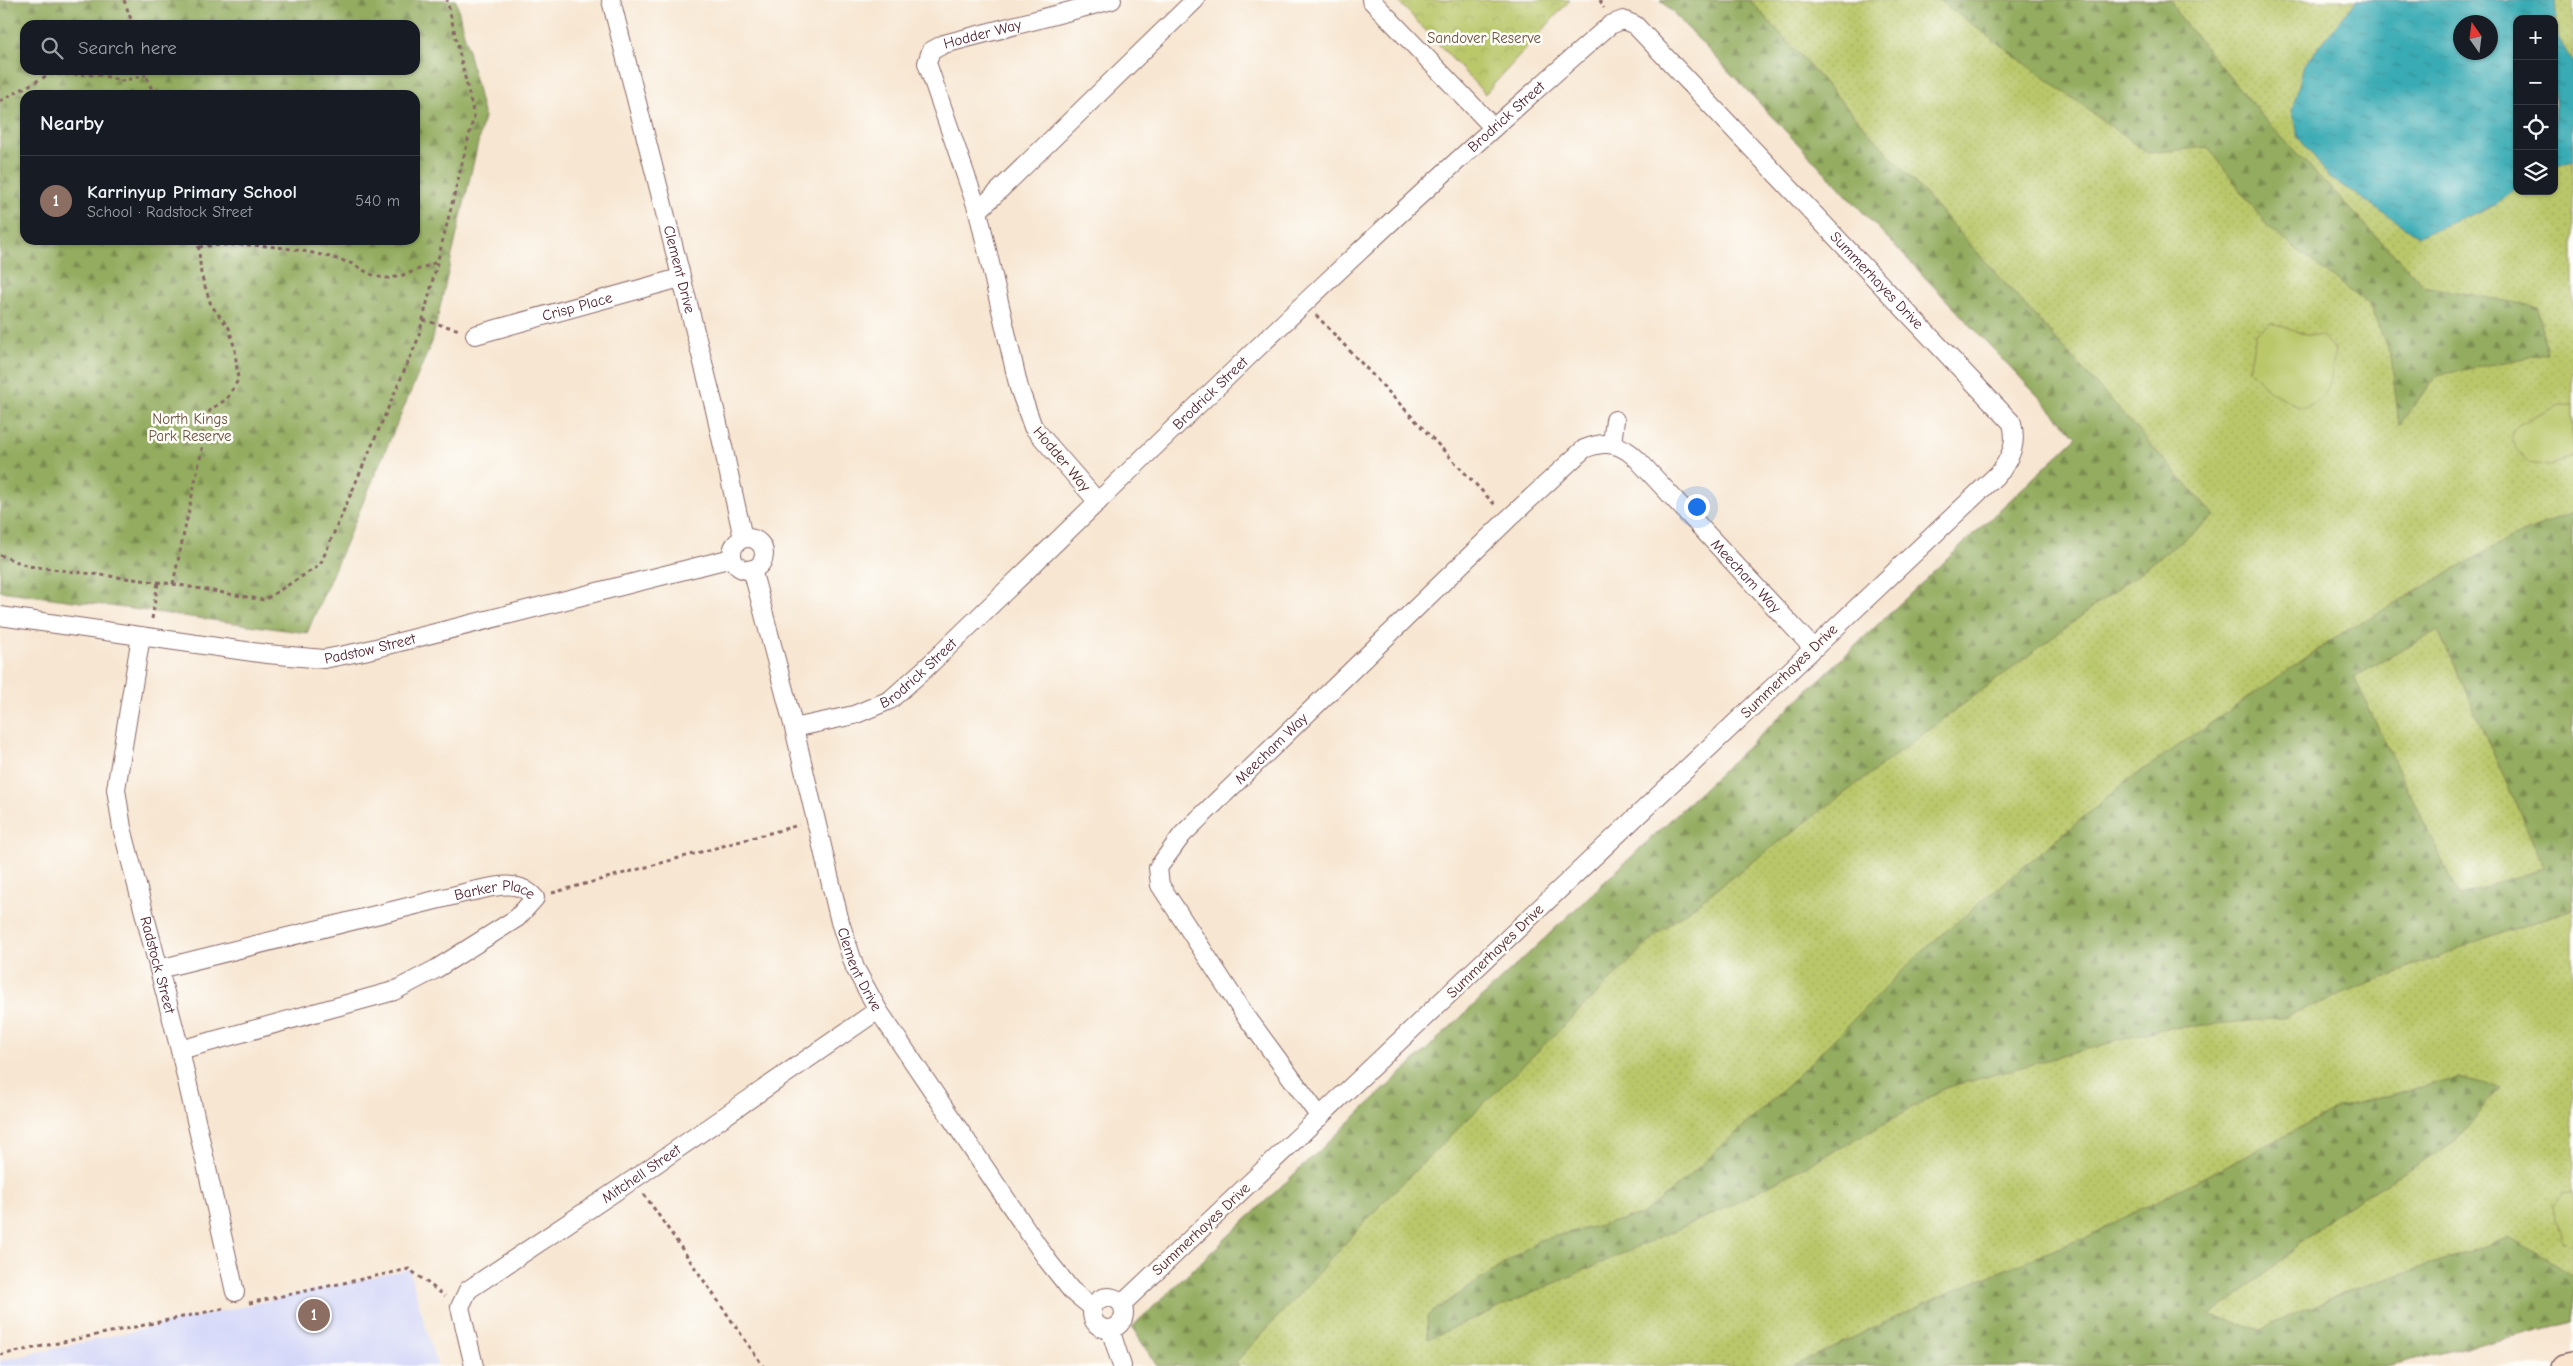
<!DOCTYPE html>
<html lang="en">
<head>
<meta charset="utf-8">
<style>
  :root { --surface:#171b24; --page:#20242c; --text:#f1f3f6; --muted:#9ea1a6; --line:#363941; --accent:#b45309 }
  body { margin:0; font-family:"Comic Neue",sans-serif; background:var(--page); color:var(--text) }
  .controls { position:absolute; right:15px; top:15px; display:grid; overflow:hidden; border-radius:10px; box-shadow:0 1px 4px #0004 }
  .controls button { width:45px; height:45px; display:grid; place-items:center; padding:0; border:0; border-bottom:1px solid var(--line); background:var(--surface); color:var(--text); font:25px sans-serif }
  .compass { position:absolute; left:2453px; top:15px; width:45px; height:45px; border-radius:50%; background:var(--surface); box-shadow:0 1px 4px #0004; rotate:346deg }
  .you { position:absolute; left:1696px; top:506px; width:18px; height:18px; margin:-12px; border:4px solid #fff; border-radius:50%; background:#1a73e8; box-shadow:0 0 0 8px #1a73e833 }
  .badge { display:grid; place-items:center; width:32px; height:32px; border-radius:50%; background:var(--accent); color:#fff; font-size:16px; font-weight:700 }
  .pin { position:absolute; translate:-50% -50%; border:2px solid #fff; box-shadow:0 1px 5px #0006 }
  .list { margin:0; padding:0; list-style:none }
  h2 { display:flex; justify-content:space-between; align-items:center; height:65px; margin:0; padding:0 20px; font-size:21px }
  h2 small { font-size:16px; font-weight:400; color:var(--muted) }
  .list li { display:grid; grid-template-columns:32px 1fr auto; gap:15px; align-items:center; box-sizing:border-box; height:90px; padding:0 20px; border-top:1px solid var(--line) }
  .list b { display:block; font-size:19px; white-space:nowrap }
  .list p { margin:0; font-size:16px; white-space:nowrap; color:var(--muted) }
  .list em { font-size:16px; font-style:normal; color:var(--muted) }
  .icon { flex:none; width:28px; height:28px; fill:none; stroke:currentColor; stroke-width:2; stroke-linecap:round; stroke-linejoin:round }
  .map { position:relative; flex:none; width:2573px; height:1366px; overflow:hidden }
  .search { position:absolute; background:var(--surface); box-shadow:0 1px 4px #0004; left:20px; top:20px; width:400px; height:55px; display:flex; align-items:center; gap:12px; box-sizing:border-box; padding:0 18px; border-radius:15px; color:var(--muted); font-size:19px }
  .panel { position:absolute; background:var(--surface); box-shadow:0 1px 4px #0004; left:20px; top:90px; width:400px; height:155px; border-radius:15px }
  .map>svg:first-child { display:block }
  .built { fill:#d5d8f9 }
  .grass { fill:url(#grass-dots); stroke:#82744b; fill-rule:evenodd }
  .forest { fill:url(#forest-firs); stroke:#6e6645; fill-rule:evenodd }
  .park { fill:url(#park-crowns); stroke:#82744b }
  .pitch { fill:#bac86b; stroke:#82744b }
  .water { fill:url(#water-ripples); stroke:#426570; fill-rule:evenodd }
  .lines { fill:none; stroke-linecap:round; stroke-linejoin:round }
  .street-casing { stroke:#876565; stroke-width:20 }
  .secondary-casing { stroke:#876565; stroke-width:28 }
  .path { stroke:#876565; stroke-width:3; stroke-dasharray:4 4; stroke-linecap:butt }
  .street { stroke:#fff; stroke-width:18 }
  .secondary { stroke:#fbe5cf; stroke-width:25 }
  .labels { text-anchor:middle; dominant-baseline:central; stroke-width:5; stroke-linejoin:round; paint-order:stroke }
  .street-label { font-size:15px; fill:#4a1f2b; stroke:#fdfcf7 }
  .park-label { font-size:15px; fill:#6c523e; stroke:#fdfcf7 }
</style>
</head>
<body>
<div class="map">
<svg width="2573" height="1366" viewBox="0 0 2573 1366">
  <defs>
    <pattern id="grass-dots" width="8" height="8" patternUnits="userSpaceOnUse" patternTransform="scale(1.25)"><rect width="8" height="8" fill="#bac86b"/><path d="M2 2h.1M6 6h.1" fill="none" stroke="#a1ab5d" stroke-width="1.8" stroke-linecap="round"/></pattern>
    <pattern id="forest-firs" width="22" height="20" patternUnits="userSpaceOnUse" patternTransform="scale(1.25)"><rect width="22" height="20" fill="#93ac5f"/><path d="M5 1l3.5 6h-7zM16 11l3.5 6h-7z" fill="#7a8b4f"/></pattern>
    <pattern id="park-crowns" width="20" height="18" patternUnits="userSpaceOnUse" patternTransform="scale(1.25)"><rect width="20" height="18" fill="#bac86b"/><path d="M2 6a3 3 0 1 1 6 0M12 15a3 3 0 1 1 6 0" fill="none" stroke="#a1ab5d"/></pattern>
    <pattern id="water-ripples" width="26" height="14" patternUnits="userSpaceOnUse" patternTransform="scale(1.25)"><rect width="26" height="14" fill="#39abb4"/><path d="M2 4q2-2 4 0t4 0M15 11q2-2 4 0t4 0" fill="none" stroke="#328b93"/></pattern>
  </defs>
  <rect width="100%" height="100%" fill="#fdfcf7"/>
  <filter id="ink" filterUnits="userSpaceOnUse"><feTurbulence type="fractalNoise" baseFrequency=".02" numOctaves="2"/><feDisplacementMap in="SourceGraphic" scale="10" xChannelSelector="R" yChannelSelector="G"/><feConvolveMatrix kernelMatrix="1 2 1 2 8 2 1 2 1" color-interpolation-filters="sRGB"/></filter>
  <filter id="wash" filterUnits="userSpaceOnUse"><feTurbulence type="fractalNoise" baseFrequency=".0096" numOctaves="4" result="noise"/><feDisplacementMap in="SourceGraphic" scale="20" xChannelSelector="R" yChannelSelector="G"/><feGaussianBlur stdDeviation="1.12" result="paint"/><feColorMatrix in="noise" values="0 0 0 0 0 0 0 0 0 0 0 0 0 0 0 0 0 1.4 0 .05"/><feComposite in="paint" operator="in"/></filter>
  <g filter="url(#wash)">
    <rect width="100%" height="100%" fill="#f7e6d1"/>
    <path class="built" d="M409 1269 437 1366H0V1361Z"/>
    <path class="grass" d="M1661 0H2573V1322L2386 1366H1157L1132 1327 2077 437ZM2517 19H2554V191H2517ZM2460 22H2490V52H2460Z"/>
    <path class="forest" d="M0 0H456L484 117 432 342 307 633 0 591ZM25 25H415V70H25ZM25 95H415V240H25Z
      M1661 0H1750L2215 516 1663 929 1387 1198 1236 1362 1239 1366H1157L1132 1327 2077 437Z
      M1939 0H2170L2178 15 2268 123 2424 286 2538 307 2547 354 2437 375 2399 425 2391 356 2369 305 2269 228 2208 147 2147 153Z
      M2573 513V909L2480 940 2281 1018 2161 1029 1945 1088 1877 1128 1728 1207 1428 1339 1427 1316 1539 1240 1642 1215 1696 1170 1792 1081 1922 951 2128 780 2341 634 2508 539ZM2438 630 2544 867 2459 896 2354 677Z
      M2458 1078 2500 1088 2455 1142 2336 1213 2257 1281 2209 1316 2262 1329 2343 1293 2511 1238 2573 1275V1322L2386 1366H1793L1954 1290 2088 1236 2341 1107Z"/>
    <path class="park" d="M1397 0H1570L1485 94Z"/>
    <path class="pitch" d="M2271 322 2300 333 2322 336 2335 350C2331 378 2332 399 2302 408L2270 391 2249 369 2256 333Z
      M2559 405 2573 406V454L2553 466 2529 463 2516 449 2512 435 2518 425Z
      M2565 1193 2573 1194V1244L2562 1241 2555 1220 2554 1204Z"/>
    <path class="water" d="M2357 0H2555L2558 37 2573 63V160L2554 166V19H2517V186L2496 205 2419 236 2329 177 2299 138 2292 111 2304 65ZM2460 22H2490V52H2460Z"/>
  </g>
  <g filter="url(#ink)">
    <g class="lines">
      <g class="street-casing">
        <g id="street">
          <path id="s1" d="M611 0 715 410 743 538"/>
          <path d="M1371 0 1493 127"/>
          <path d="M978 211 1195 0"/>
          <path id="s2" d="M475 335 680 278"/>
          <path d="M1612 443 1615 420"/>
          <path id="s3" d="M1098 502 1033 427 1019 388 978 211 927 63 931 51 944 44 1112 0"/>
          <circle cx="748" cy="554" r="16"/>
          <path id="s4" d="M752 569 794 728 840 922 855 968 878 1010 1048 1261 1071 1290 1093 1308"/>
          <path id="s5" d="M0 616 267 654 324 659 364 651 732 558"/>
          <path id="s6" d="M141 636 116 789 122 828 180 1050 235 1292"/>
          <path id="s7" d="M794 728 854 715 890 700 926 668C1151 451 1373 230 1610 25L1623 20 1635 25 2012 423C2017 443 2012 454 2001 471L1122 1304"/>
          <path id="s8" d="M159 969 468 892C492 888 517 877 535 898L517 918 436 969 394 991 180 1050"/>
          <path id="s9" d="M1320 1117 1243 1012 1160 885 1158 868 1182 835 1508 519 1584 449C1606 440 1621 443 1638 460L1813 648"/>
          <circle cx="1108" cy="1313" r="16"/>
          <path d="M1110 1329 1122 1366"/>
          <path id="s10" d="M474 1366 460 1307 468 1290 634 1179 878 1010"/>
        </g>
      </g>
      <g class="secondary-casing">
        <path id="secondary" d="M2564 1366 2573 1364"/>
      </g>
      <path class="path" d="M124 0 133 25
        M1600 0 1604 8
        M144 70 154 95
        M0 101 50 74 101 75 122 81 146 75
        M199 247C247 241 297 247 344 261 360 265 370 279 390 278 405 276 423 267 437 262
        M1316 315 1497 507
        M423 320 460 330
        M0 555 28 566 173 584 264 600 320 565 418 339 474 116 447 0
        M173 584 202 449 203 422 211 409 227 399 238 380 235 350 229 328 211 305 201 274 198 240
        M152 619 158 582
        M552 893 799 825
        M644 1194 763 1366
        M249 1303 409 1269 445 1296
        M0 1355 226 1308"/>
      <use href="#street" class="street"/>
      <use href="#secondary" class="secondary"/>
    </g>
  </g>
  <g class="labels">
    <g class="street-label">
      <text stroke="none"><textPath href="#s3" startOffset="546">Hodder Way</textPath></text>
      <text stroke="none"><textPath href="#s7" startOffset="949">Brodrick Street</textPath></text>
      <text stroke="none"><textPath href="#s1" startOffset="278">Clement Drive</textPath></text>
      <text stroke="none"><textPath href="#s7" startOffset="1466">Summerhayes Drive</textPath></text>
      <text stroke="none"><textPath href="#s2" startOffset="106">Crisp Place</textPath></text>
      <text stroke="none"><textPath href="#s7" startOffset="544">Brodrick Street</textPath></text>
      <text transform="translate(1062 459) rotate(50)">Hodder Way</text>
      <text stroke="none"><textPath href="#s9" startOffset="1115">Meecham Way</textPath></text>
      <text stroke="none"><textPath href="#s5" startOffset="374">Padstow Street</textPath></text>
      <text stroke="none"><textPath href="#s7" startOffset="139">Brodrick Street</textPath></text>
      <text transform="translate(1789 671) rotate(-44)">Summerhayes Drive</text>
      <text stroke="none"><textPath href="#s9" startOffset="464">Meecham Way</textPath></text>
      <text stroke="none"><textPath href="#s8" startOffset="346">Barker Place</textPath></text>
      <text transform="translate(1495 951) rotate(-44)">Summerhayes Drive</text>
      <text stroke="none"><textPath href="#s6" startOffset="336">Radstock Street</textPath></text>
      <text stroke="none"><textPath href="#s4" startOffset="415">Clement Drive</textPath></text>
      <text stroke="none"><textPath href="#s10" startOffset="288">Mitchell Street</textPath></text>
      <text transform="translate(1201 1229) rotate(-43)">Summerhayes Drive</text>
    </g>
    <g class="park-label">
      <text x="1484" y="38">Sandover Reserve</text>
      <text x="190" y="419">North Kings<tspan x="190" dy="17">Park Reserve</tspan></text>
    </g>
  </g>
</svg>
<div class="controls">
<button>+</button>
<button>−</button>
<button><svg class="icon" aria-label="locate" viewBox="0 0 24 24"><circle cx="12" cy="12" r="6"/><path d="M12 2v4M12 18v4M2 12h4M18 12h4"/></svg></button>
<button><svg class="icon" aria-label="layers" viewBox="0 0 24 24"><path d="M12 4l9 5-9 5-9-5zM3 14l9 5 9-5"/></svg></button>
</div>
<svg class="compass" viewBox="-18 -18 36 36"><path d="M0-13l5 13h-10z" fill="#e53935"/><path d="M0 13l5-13h-10z" fill="#9ea1a6"/></svg>
<div class="you"></div>
<div class="pin badge" style="left:314px;top:1315px;background:#8d6e63">1</div>
<div class="search"><svg class="icon" aria-label="search" viewBox="0 0 24 24"><circle cx="10" cy="10" r="6"/><path d="M15 15l6 6"/></svg>Search here</div>
<section class="panel">
<h2>Nearby<small></small></h2>
<ul class="list">
<li><span class="badge" style="background:#8d6e63">1</span><div><b>Karrinyup Primary School</b><p>School · Radstock Street</p></div><em>540 m</em></li>
</ul>
</section>
</div>
</body>
</html>
